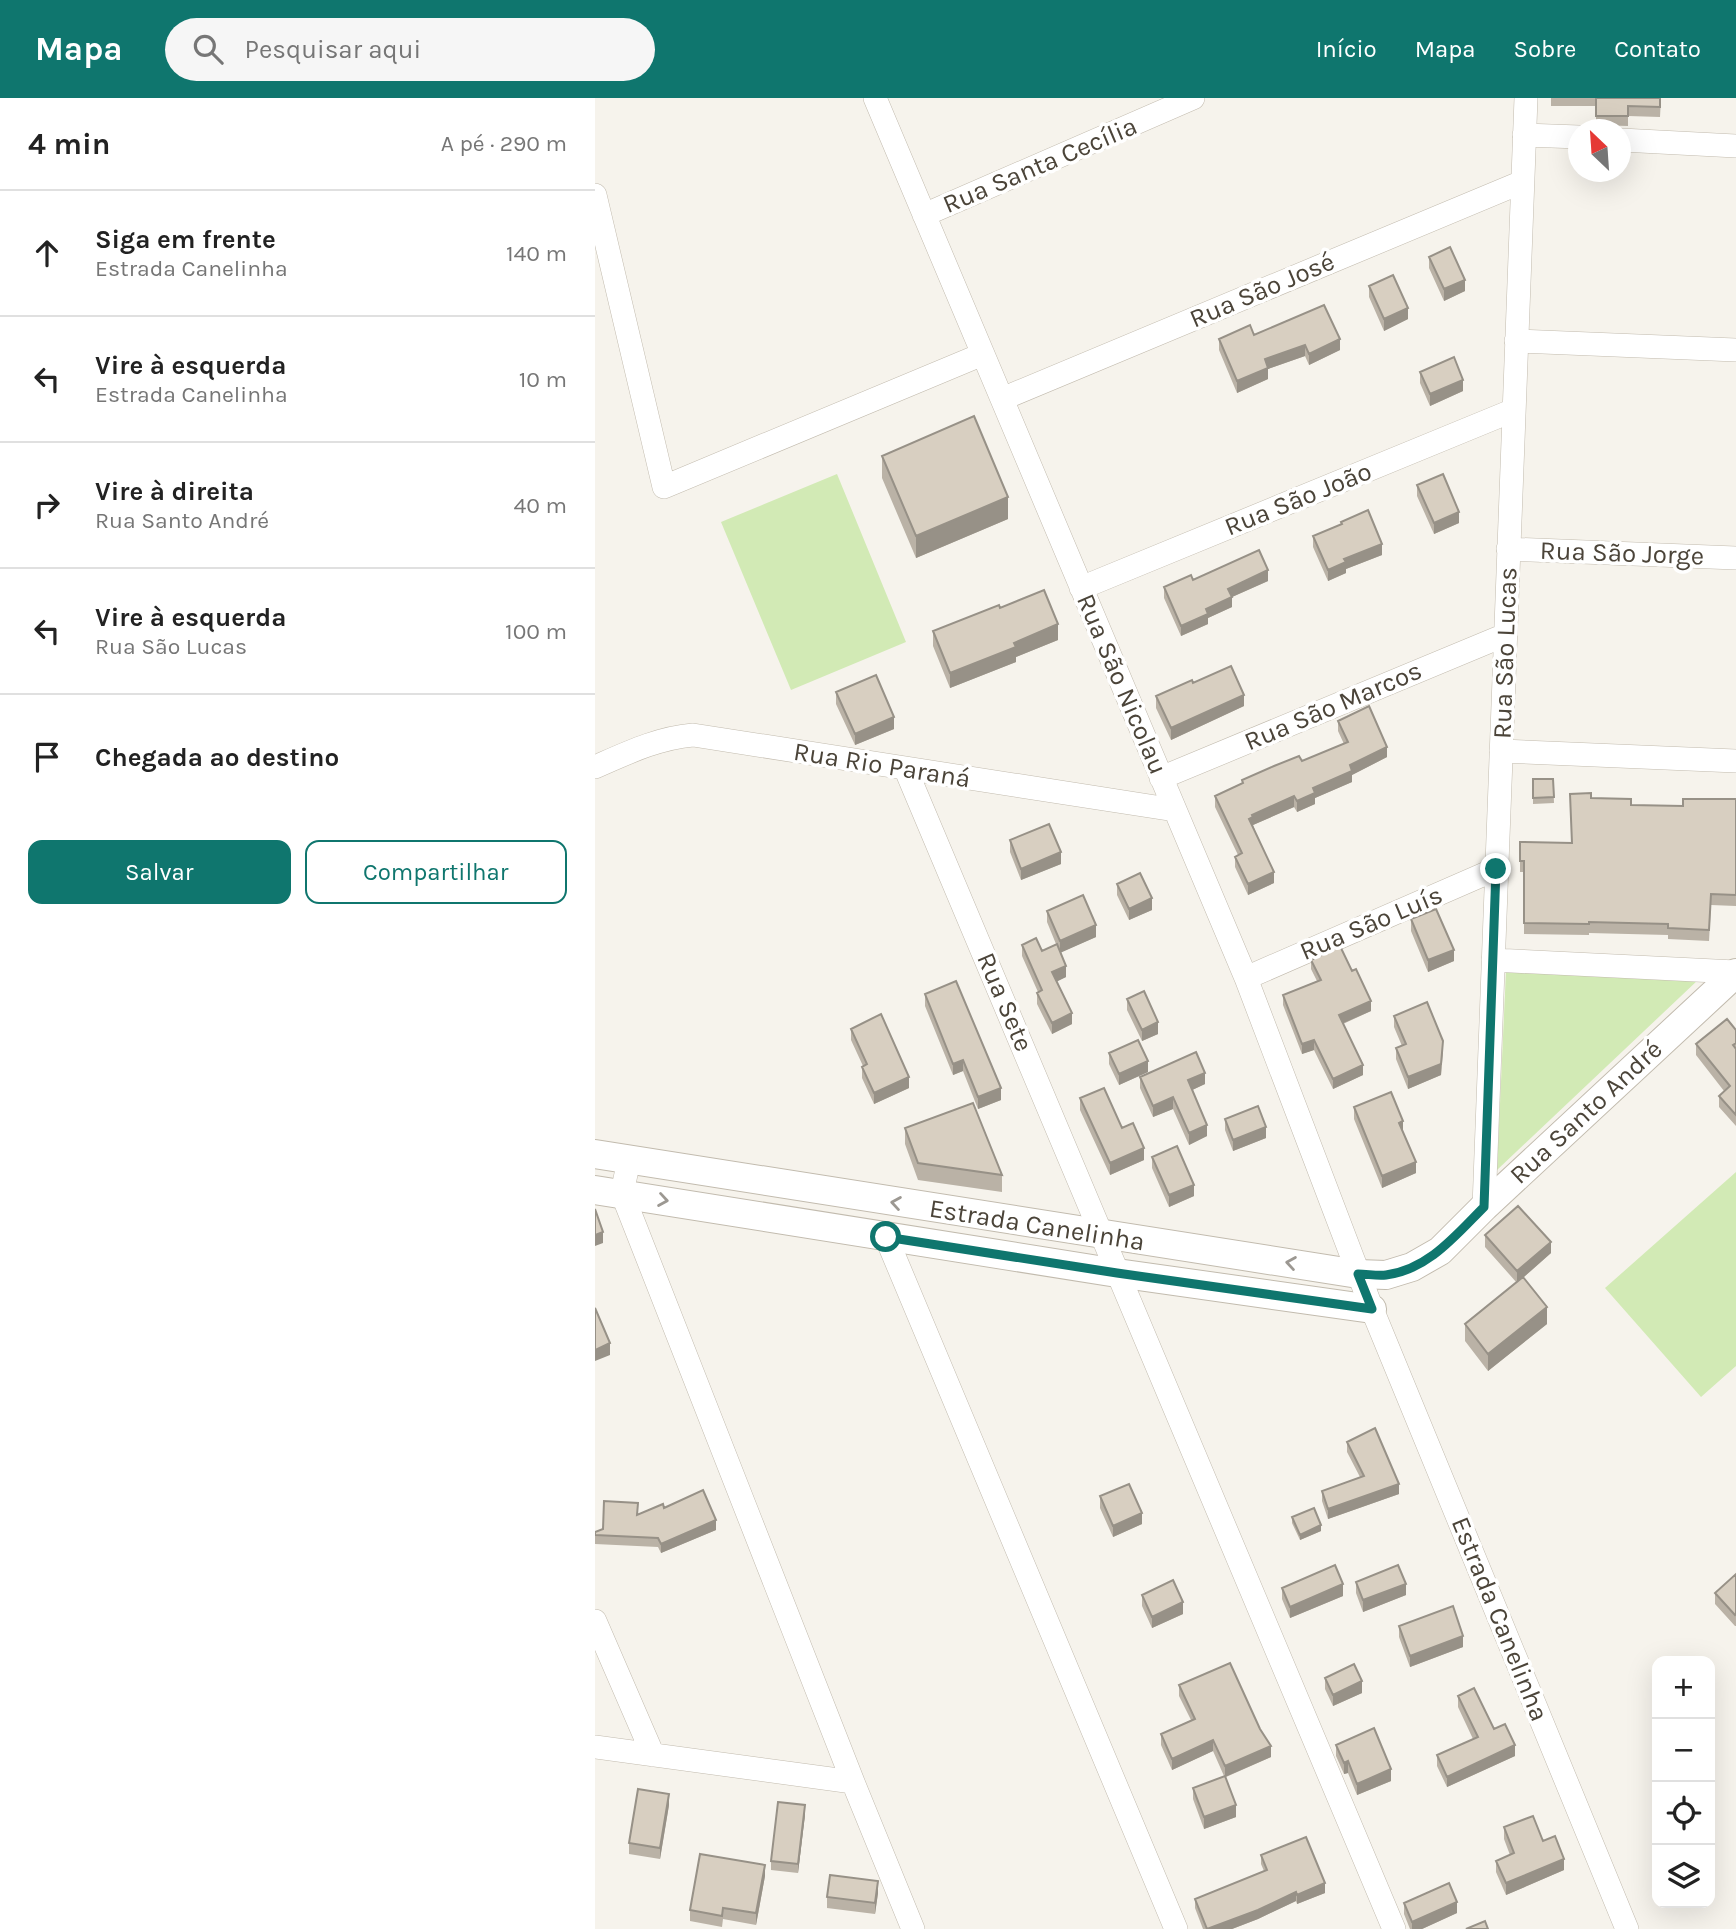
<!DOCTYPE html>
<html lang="pt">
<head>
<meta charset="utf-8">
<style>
  :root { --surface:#fff; --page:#f6f6f6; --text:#222; --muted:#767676; --line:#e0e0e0; --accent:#0f766e }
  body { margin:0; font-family:Karla,sans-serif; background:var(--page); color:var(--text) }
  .controls { position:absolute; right:21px; bottom:21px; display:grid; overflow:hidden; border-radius:14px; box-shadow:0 7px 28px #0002 }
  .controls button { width:63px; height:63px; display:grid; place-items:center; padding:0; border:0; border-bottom:2px solid var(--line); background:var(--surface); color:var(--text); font:35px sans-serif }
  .compass { position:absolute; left:973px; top:21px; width:63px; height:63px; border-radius:50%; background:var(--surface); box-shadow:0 7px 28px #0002; rotate:335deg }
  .stop { position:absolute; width:21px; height:21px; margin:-16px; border:5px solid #0f766e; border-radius:50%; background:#fff }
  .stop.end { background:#0f766e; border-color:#fff; box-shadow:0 2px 7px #0008 }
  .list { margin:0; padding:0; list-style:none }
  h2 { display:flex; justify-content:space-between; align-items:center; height:91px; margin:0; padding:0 28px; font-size:30px }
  h2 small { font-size:23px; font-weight:400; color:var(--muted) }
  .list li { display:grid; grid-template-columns:46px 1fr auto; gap:21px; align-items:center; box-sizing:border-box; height:126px; padding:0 28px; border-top:2px solid var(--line) }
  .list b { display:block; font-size:26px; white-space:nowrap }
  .list p { margin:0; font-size:23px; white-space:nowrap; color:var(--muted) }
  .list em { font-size:23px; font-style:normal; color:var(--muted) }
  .actions { display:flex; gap:14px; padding:21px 28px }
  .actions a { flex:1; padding:16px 0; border:2px solid var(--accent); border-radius:14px; text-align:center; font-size:24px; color:var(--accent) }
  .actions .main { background:var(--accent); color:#fff }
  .icon { flex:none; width:38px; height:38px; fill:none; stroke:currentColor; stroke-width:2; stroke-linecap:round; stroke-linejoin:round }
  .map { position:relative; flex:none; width:1141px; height:1831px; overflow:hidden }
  header { display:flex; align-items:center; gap:42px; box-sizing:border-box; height:98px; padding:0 35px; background:var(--accent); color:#fff }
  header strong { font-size:33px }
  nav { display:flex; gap:38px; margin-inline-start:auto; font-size:24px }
  .search { width:490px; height:63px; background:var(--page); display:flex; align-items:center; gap:18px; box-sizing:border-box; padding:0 24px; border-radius:38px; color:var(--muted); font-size:26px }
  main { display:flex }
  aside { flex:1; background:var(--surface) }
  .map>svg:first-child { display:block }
  .green { fill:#d2eab5 }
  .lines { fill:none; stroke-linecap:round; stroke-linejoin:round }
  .minor-casing { stroke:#c2bbae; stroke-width:24 }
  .tertiary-casing { stroke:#c2bbae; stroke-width:30 }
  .minor { stroke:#fff; stroke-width:23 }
  .tertiary { stroke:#fff; stroke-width:28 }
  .wall { fill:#bab2a6 }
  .shaded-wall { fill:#979187 }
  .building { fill:#d8cfc1; stroke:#979187; stroke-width:2 }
  .oneway { stroke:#9c9892 }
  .route { stroke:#0f766e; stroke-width:9 }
  .labels { text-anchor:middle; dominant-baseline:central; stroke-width:7; stroke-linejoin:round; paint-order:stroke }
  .street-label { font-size:26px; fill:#4b4439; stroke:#fff }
</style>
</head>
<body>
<header>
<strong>Mapa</strong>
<div class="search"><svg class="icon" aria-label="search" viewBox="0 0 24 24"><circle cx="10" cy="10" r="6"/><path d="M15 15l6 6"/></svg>Pesquisar aqui</div>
<nav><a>Início</a><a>Mapa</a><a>Sobre</a><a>Contato</a></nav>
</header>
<main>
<aside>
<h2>4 min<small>A pé · 290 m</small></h2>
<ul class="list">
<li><svg class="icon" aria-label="ahead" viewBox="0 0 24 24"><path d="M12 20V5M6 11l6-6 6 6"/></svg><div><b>Siga em frente</b><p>Estrada Canelinha</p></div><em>140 m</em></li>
<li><svg class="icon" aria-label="left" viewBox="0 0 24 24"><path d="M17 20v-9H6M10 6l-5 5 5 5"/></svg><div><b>Vire à esquerda</b><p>Estrada Canelinha</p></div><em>10 m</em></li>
<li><svg class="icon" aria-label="right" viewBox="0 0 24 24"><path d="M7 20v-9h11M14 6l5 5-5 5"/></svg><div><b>Vire à direita</b><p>Rua Santo André</p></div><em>40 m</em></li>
<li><svg class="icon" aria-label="left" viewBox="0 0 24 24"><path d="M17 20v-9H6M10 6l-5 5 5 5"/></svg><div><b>Vire à esquerda</b><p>Rua São Lucas</p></div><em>100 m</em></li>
<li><svg class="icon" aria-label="arrive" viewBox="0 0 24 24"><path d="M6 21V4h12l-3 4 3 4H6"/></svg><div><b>Chegada ao destino</b></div></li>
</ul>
<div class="actions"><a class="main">Salvar</a><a>Compartilhar</a></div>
</aside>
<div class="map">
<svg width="1141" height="1831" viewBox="0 0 1141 1831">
  <rect width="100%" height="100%" fill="#f6f3ec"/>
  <path class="green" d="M242 376 311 544 196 592 126 424Z
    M911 873 1103 882 902 1072Z
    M1141 1074V1268L1106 1299 1010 1190Z"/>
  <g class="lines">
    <g class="minor-casing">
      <path id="minor" d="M280 0 651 880 777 1211 1032 1831
        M929 37 984 39
        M1026 42 1141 48
        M0 97 69 389 388 256
        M329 117 598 0
        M921 243 1141 252
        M407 301 927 84
        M913 451 1141 460
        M486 490 919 312
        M906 653 1141 663
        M0 669C32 655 63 640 98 637L580 712
        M311 672 799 1831
        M566 680 910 537
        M898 862 1141 874
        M651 880 901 771
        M34 1062 27 1095 258 1684 318 1831
        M889 1109 931 0
        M291 1139 581 1831
        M0 1523 58 1657
        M0 1649 258 1684"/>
    </g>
    <g class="tertiary-casing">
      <path id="tertiary" d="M0 1056 763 1176 791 1177 817 1169 845 1153 889 1109 1141 875
        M0 1092 522 1175 777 1211"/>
    </g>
    <use href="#minor" class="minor"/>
    <use href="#tertiary" class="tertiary"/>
  </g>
  <path class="wall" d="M956 0H1066L1065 19 1033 18V28L1001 27V8H956Z
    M834 159 870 193 849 203 834 170Z
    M774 188 813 221 789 233 774 199Z
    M659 237 745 252 714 267 710 258 673 271V281L642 295 624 252V241Z
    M825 274 868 293 835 308 825 285Z
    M287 358 413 421 321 460 287 380Z
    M822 387 864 425 839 436 822 398Z
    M746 424 787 457 751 471V475L733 483 718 449V438L746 426Z
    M598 482 673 483 637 499V509L613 520V526L586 538 569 500V489Z
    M405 510 463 542 421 559V564L355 590 338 548V533Z
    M598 585 649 608 576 642 561 610V598Z
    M241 594 299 631 260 647 241 606Z
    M743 623 792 659 757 677V684L720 700V706L702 714 699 709 658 727 679 785 653 797 640 769V759L643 757 620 709V698L647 685V682L707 663 749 646 743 633Z
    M938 681H958L959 705 938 706Z
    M996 700 1036 707 1088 708 1141 701V808L1116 807 1114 843 1073 841V837L994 835V837L929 836V774H925V744L976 745Z
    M415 742 466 766 426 782 415 754Z
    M522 786 557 812 534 822 522 797Z
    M452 813 501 839 466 854 471 879 462 883 477 926 457 936 442 906V895L443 894 427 858V847L447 853 461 846 452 824Z
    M816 821 859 863 833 874 816 833Z
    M716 862 776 913 748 926 768 977 738 991 719 952 707 956 688 907V897L722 883 716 871Z
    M330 896 406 1002 383 1011 368 973 358 977 330 908Z
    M532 901 563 936 547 943 532 912Z
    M799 918 848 954 846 977 813 991 801 961V950L807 948 799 929Z
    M256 931 314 990 279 1006 267 980V969L268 968 256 942Z
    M1141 932V1028L1124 1009V998L1129 993 1101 957V946Z
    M514 955 553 974 524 987 514 966Z
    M545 979 610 986 597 992 612 1038 594 1047 578 1011 558 1019 545 990Z
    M485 1000 527 1030 549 1062 515 1077 485 1012Z
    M759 1009 808 1035 821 1075 787 1090 759 1021Z
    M630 1021 671 1040 638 1053 630 1032Z
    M310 1030 407 1077V1094L323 1082 310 1046Z
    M557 1059 599 1098 574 1109 557 1070Z
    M890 1137 956 1155 928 1180 952 1226 893 1273 870 1243V1226L922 1185 890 1149Z
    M752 1344 804 1396 733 1421 727 1403V1393L765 1379 752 1354Z
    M505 1398 547 1426 518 1439 505 1410Z
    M69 1410 121 1432 66 1455 63 1449 0 1446V1434Z
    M697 1419 726 1433 705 1442 697 1425Z
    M1141 1476V1528H1140L1120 1506V1495Z
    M761 1484 811 1497 768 1514 761 1495Z
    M687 1490 748 1498 695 1520 687 1501Z
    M547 1497 588 1516 557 1530 547 1508Z
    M804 1528 868 1549 815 1569 804 1539Z
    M730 1580 767 1595 738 1608 730 1591Z
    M584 1587 676 1659 631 1679 641 1719 609 1731 598 1701V1690L629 1678 618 1653 577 1672 566 1647V1636L596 1622 584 1598Z
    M863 1598 899 1631 920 1658 852 1689 842 1668V1657L878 1641 863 1609Z
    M741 1647 796 1683 762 1697 753 1675 749 1676 741 1658Z
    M74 1707 65 1761 34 1756V1745Z
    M210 1717 203 1775 176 1772V1763Z
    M909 1729 948 1743 969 1772 911 1797 901 1774V1763L915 1757 909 1741Z
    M666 1757 730 1795 702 1806 701 1803 663 1821 637 1831H608L600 1810V1801L669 1773 666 1766Z
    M170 1778 161 1827 128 1821 127 1829 95 1823V1812Z
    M283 1795 280 1816 232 1810V1799Z
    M809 1805 862 1815 827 1831H815L809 1816Z"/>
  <path class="shaded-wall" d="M870 182V193L849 203V191Z
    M813 210V221L789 233V221Z
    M745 241V252L714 267V256Z
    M710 247V258L673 271V281L642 295V283L670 261Z
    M868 282V293L835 308V296Z
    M413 399V421L321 460V438Z
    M864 414V425L839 436V425Z
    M787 446V457L751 471V475L733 483V472L749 461Z
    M673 472V483L637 499V509L613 520V526L586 538V528L611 511 633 491Z
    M463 526V542L421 559V564L355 590V575L419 545Z
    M649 597V608L576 642V630Z
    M299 619V631L260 647V636Z
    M792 649V659L757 677V684L720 700V706L702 714V703L718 690 755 667Z
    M699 698V709L658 727V730L654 721 657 717Z
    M466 754V766L426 782V771Z
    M679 774V785L653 797V786Z
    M557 800V812L534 822V811Z
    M501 827V839L465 855V843Z
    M859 852V863L833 874V862Z
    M471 868V879L457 886V874Z
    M776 903V913L744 927V917Z
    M477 915V926L457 936V925Z
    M563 924V936L547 943V932Z
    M719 942V952L707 956V946Z
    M848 943 846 977 813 991V979Z
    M368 962V973L358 977V966Z
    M553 963V974L524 987V976Z
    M768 967V977L738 991V981Z
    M610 975V986L593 994V982Z
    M314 979V990L279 1006V995Z
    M406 990V1002L383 1011V999Z
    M578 999V1011L558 1019V1008Z
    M808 1023V1035L804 1025Z
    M612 1027V1038L594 1047V1035Z
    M671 1029V1040L638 1053V1042Z
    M549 1050V1062L515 1077V1065Z
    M821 1064V1075L787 1090V1078Z
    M599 1087V1098L574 1109V1097Z
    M8 1134V1145L0 1148V1137Z
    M956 1144V1155L922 1185V1173Z
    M952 1209V1226L893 1273V1256Z
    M15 1245V1257L0 1263V1252Z
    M804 1386V1396L733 1421V1411Z
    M547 1415V1426L518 1439V1428Z
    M121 1422V1432L66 1455V1446Z
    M726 1427V1433L705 1442V1437Z
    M748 1486V1498L695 1520V1509Z
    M811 1486V1497L768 1514V1502Z
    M588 1504V1516L557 1530V1519Z
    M868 1538V1549L815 1569V1558Z
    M767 1583V1595L738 1608V1597Z
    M618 1642V1653L577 1672V1661Z
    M920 1647V1658L852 1689V1679Z
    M676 1648V1659L630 1679V1668Z
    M753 1663V1675L749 1676V1665Z
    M796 1671V1683L762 1697V1686Z
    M74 1696V1707L65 1761V1750Z
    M210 1707V1717L203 1775V1766Z
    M641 1707V1719L609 1731V1719Z
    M969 1761V1772L911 1797V1785Z
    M170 1767V1778L161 1827V1815Z
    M283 1783V1795L280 1816V1805Z
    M730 1785V1795L702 1806V1797Z
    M701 1794V1803L663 1821 637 1831H612Z
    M862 1804V1815L827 1831H817V1824Z"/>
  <path class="building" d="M1001 0H1065V9L1033 8V18H1001Z
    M855 149 870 182 849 191 834 159Z
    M798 177 813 210 789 221 774 188Z
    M729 207 745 241 714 256 710 247 670 261 673 270 642 283 624 241 655 227 659 237Z
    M859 259 868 282 835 296 825 274Z
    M379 318 413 399 321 438 287 358Z
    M848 376 864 414 839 425 822 387Z
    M773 412 787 446 749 461 751 464 733 472 718 438 747 426 746 424Z
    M664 452 673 472 633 491 637 499 611 511 613 516 586 528 569 489 596 477 598 482Z
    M449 492 463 526 419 545 421 549 355 575 338 533 404 507 405 510Z
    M636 568 649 597 576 630 561 598 597 582 598 585Z
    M281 577 299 619 260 636 241 594Z
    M774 608 792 649 755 667 757 673 718 690 720 695 702 703 699 698 657 717 658 719 654 721 679 774 653 786 640 759 647 755 620 698 648 685 647 682 679 668 704 658 707 663 753 644 743 623Z
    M938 681H958L959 699 938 700Z
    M996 695V700L1036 701V707L1088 708V701H1141V797L1116 796 1114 832 1073 830V826L994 824V826L929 825V763H925V744L977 745 975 696Z
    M454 726 466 754 426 771 415 742Z
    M545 775 557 800 534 811 522 786Z
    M488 797 501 827 465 843 452 813Z
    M841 811 859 852 833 862 816 821Z
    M441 840 447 853 462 846 471 868 457 874 477 915 457 925 442 895 447 892 427 847Z
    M745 848 757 873 761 871 776 903 744 917 768 967 738 981 719 942 707 946 688 897 726 882 716 862Z
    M361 883 406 990 383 999 368 962 358 966 330 896Z
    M549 893 563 924 547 932 532 901Z
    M832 904 848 943 846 966 813 979 801 950 811 946 799 918Z
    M286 916 314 979 279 995 267 969 272 966 256 931Z
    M1132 921 1141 932V945L1138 947 1141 951V1017L1124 998 1135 988 1101 946Z
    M543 942 553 963 524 976 514 955Z
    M601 954 610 975 593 982 612 1027 594 1035 578 999 558 1008 545 979Z
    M509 990 527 1030 538 1025 549 1050 515 1065 485 1000Z
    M796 994 808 1023 804 1025 821 1064 787 1078 759 1009Z
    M378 1005 407 1077 323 1065 310 1030Z
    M663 1008 671 1029 638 1042 630 1021Z
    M582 1048 599 1087 574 1097 557 1059Z
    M923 1108 956 1144 922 1173 890 1137Z
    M0 1111 8 1134 0 1137Z
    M928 1179 952 1209 893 1256 870 1226Z
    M0 1210 15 1245 0 1252Z
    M780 1330 804 1386 733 1411 727 1393 769 1378 752 1344Z
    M534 1386 547 1415 518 1428 505 1398Z
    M108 1392 121 1422 66 1446 63 1440 0 1437V1434L8 1431 9 1403 43 1405 42 1417 68 1406 69 1410Z
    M719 1410 726 1427 705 1437 697 1419Z
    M740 1467 748 1486 695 1509 687 1490Z
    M803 1467 811 1486 768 1502 761 1484Z
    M1141 1476V1516L1140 1517 1120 1495Z
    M578 1482 588 1504 557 1519 547 1497Z
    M858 1508 868 1538 815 1558 804 1528Z
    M635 1565 665 1631 676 1648 630 1668 618 1642 577 1661 566 1636 600 1621 584 1587Z
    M759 1566 767 1583 738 1597 730 1580Z
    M879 1590 899 1631 910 1626 920 1647 852 1679 842 1657 883 1639 863 1598Z
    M779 1630 796 1671 762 1686 753 1663 749 1665 741 1647Z
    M630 1678 641 1707 609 1719 598 1690Z
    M43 1691 74 1696 65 1750 34 1745Z
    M183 1704 210 1707 203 1766 176 1763Z
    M938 1718 948 1743 960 1738 969 1761 911 1785 901 1763 919 1755 909 1729Z
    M711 1739 730 1785 702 1797 701 1794 663 1812 612 1831 600 1801 672 1772 666 1757Z
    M105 1756 170 1767 161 1815 128 1810 127 1818 95 1812Z
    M235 1777 283 1783 280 1805 232 1799Z
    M854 1785 862 1804 817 1824 809 1805Z
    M890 1823 893 1831H871Z"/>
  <defs><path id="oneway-chevron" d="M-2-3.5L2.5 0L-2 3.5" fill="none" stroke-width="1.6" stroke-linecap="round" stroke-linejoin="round" transform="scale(1.75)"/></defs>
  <g class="oneway">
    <use href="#oneway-chevron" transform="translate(68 1102) rotate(9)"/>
    <use href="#oneway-chevron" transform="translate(301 1105) rotate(-171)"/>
    <use href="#oneway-chevron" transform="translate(696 1165) rotate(-171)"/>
  </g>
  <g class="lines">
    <path class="route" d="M291 1139 522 1175 777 1211 763 1176C772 1176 782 1178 791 1177 833 1172 861 1137 889 1109L901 771"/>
  </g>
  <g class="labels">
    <g class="street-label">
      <text transform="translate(445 67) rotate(-23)">Rua Santa Cecília</text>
      <text transform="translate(667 192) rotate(-23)">Rua São José</text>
      <text transform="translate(703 401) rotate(-22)">Rua São João</text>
      <text transform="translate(1027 455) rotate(2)">Rua São Jorge</text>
      <text transform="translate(910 555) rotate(-88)">Rua São Lucas</text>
      <text transform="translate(527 586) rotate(67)">Rua São Nicolau</text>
      <text transform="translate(738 608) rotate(-23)">Rua São Marcos</text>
      <text transform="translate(287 667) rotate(9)">Rua Rio Paraná</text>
      <text transform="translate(776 825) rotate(-23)">Rua São Luís</text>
      <text transform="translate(410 904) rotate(67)">Rua Sete</text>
      <text transform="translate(991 1014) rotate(-43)">Rua Santo André</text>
      <text transform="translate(442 1127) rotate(9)">Estrada Canelinha</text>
      <text transform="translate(905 1521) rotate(68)">Estrada Canelinha</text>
    </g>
  </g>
</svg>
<div class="controls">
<button>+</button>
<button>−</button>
<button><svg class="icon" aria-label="locate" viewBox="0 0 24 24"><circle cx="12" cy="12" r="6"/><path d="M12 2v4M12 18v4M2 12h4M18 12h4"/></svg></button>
<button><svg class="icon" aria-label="layers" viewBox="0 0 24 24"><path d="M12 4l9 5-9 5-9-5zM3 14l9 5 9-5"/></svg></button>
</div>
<svg class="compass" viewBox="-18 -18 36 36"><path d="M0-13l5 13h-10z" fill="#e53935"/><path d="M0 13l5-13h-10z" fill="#767676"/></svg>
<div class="stop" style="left:291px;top:1139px"></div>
<div class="stop end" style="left:901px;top:771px"></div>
</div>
</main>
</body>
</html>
